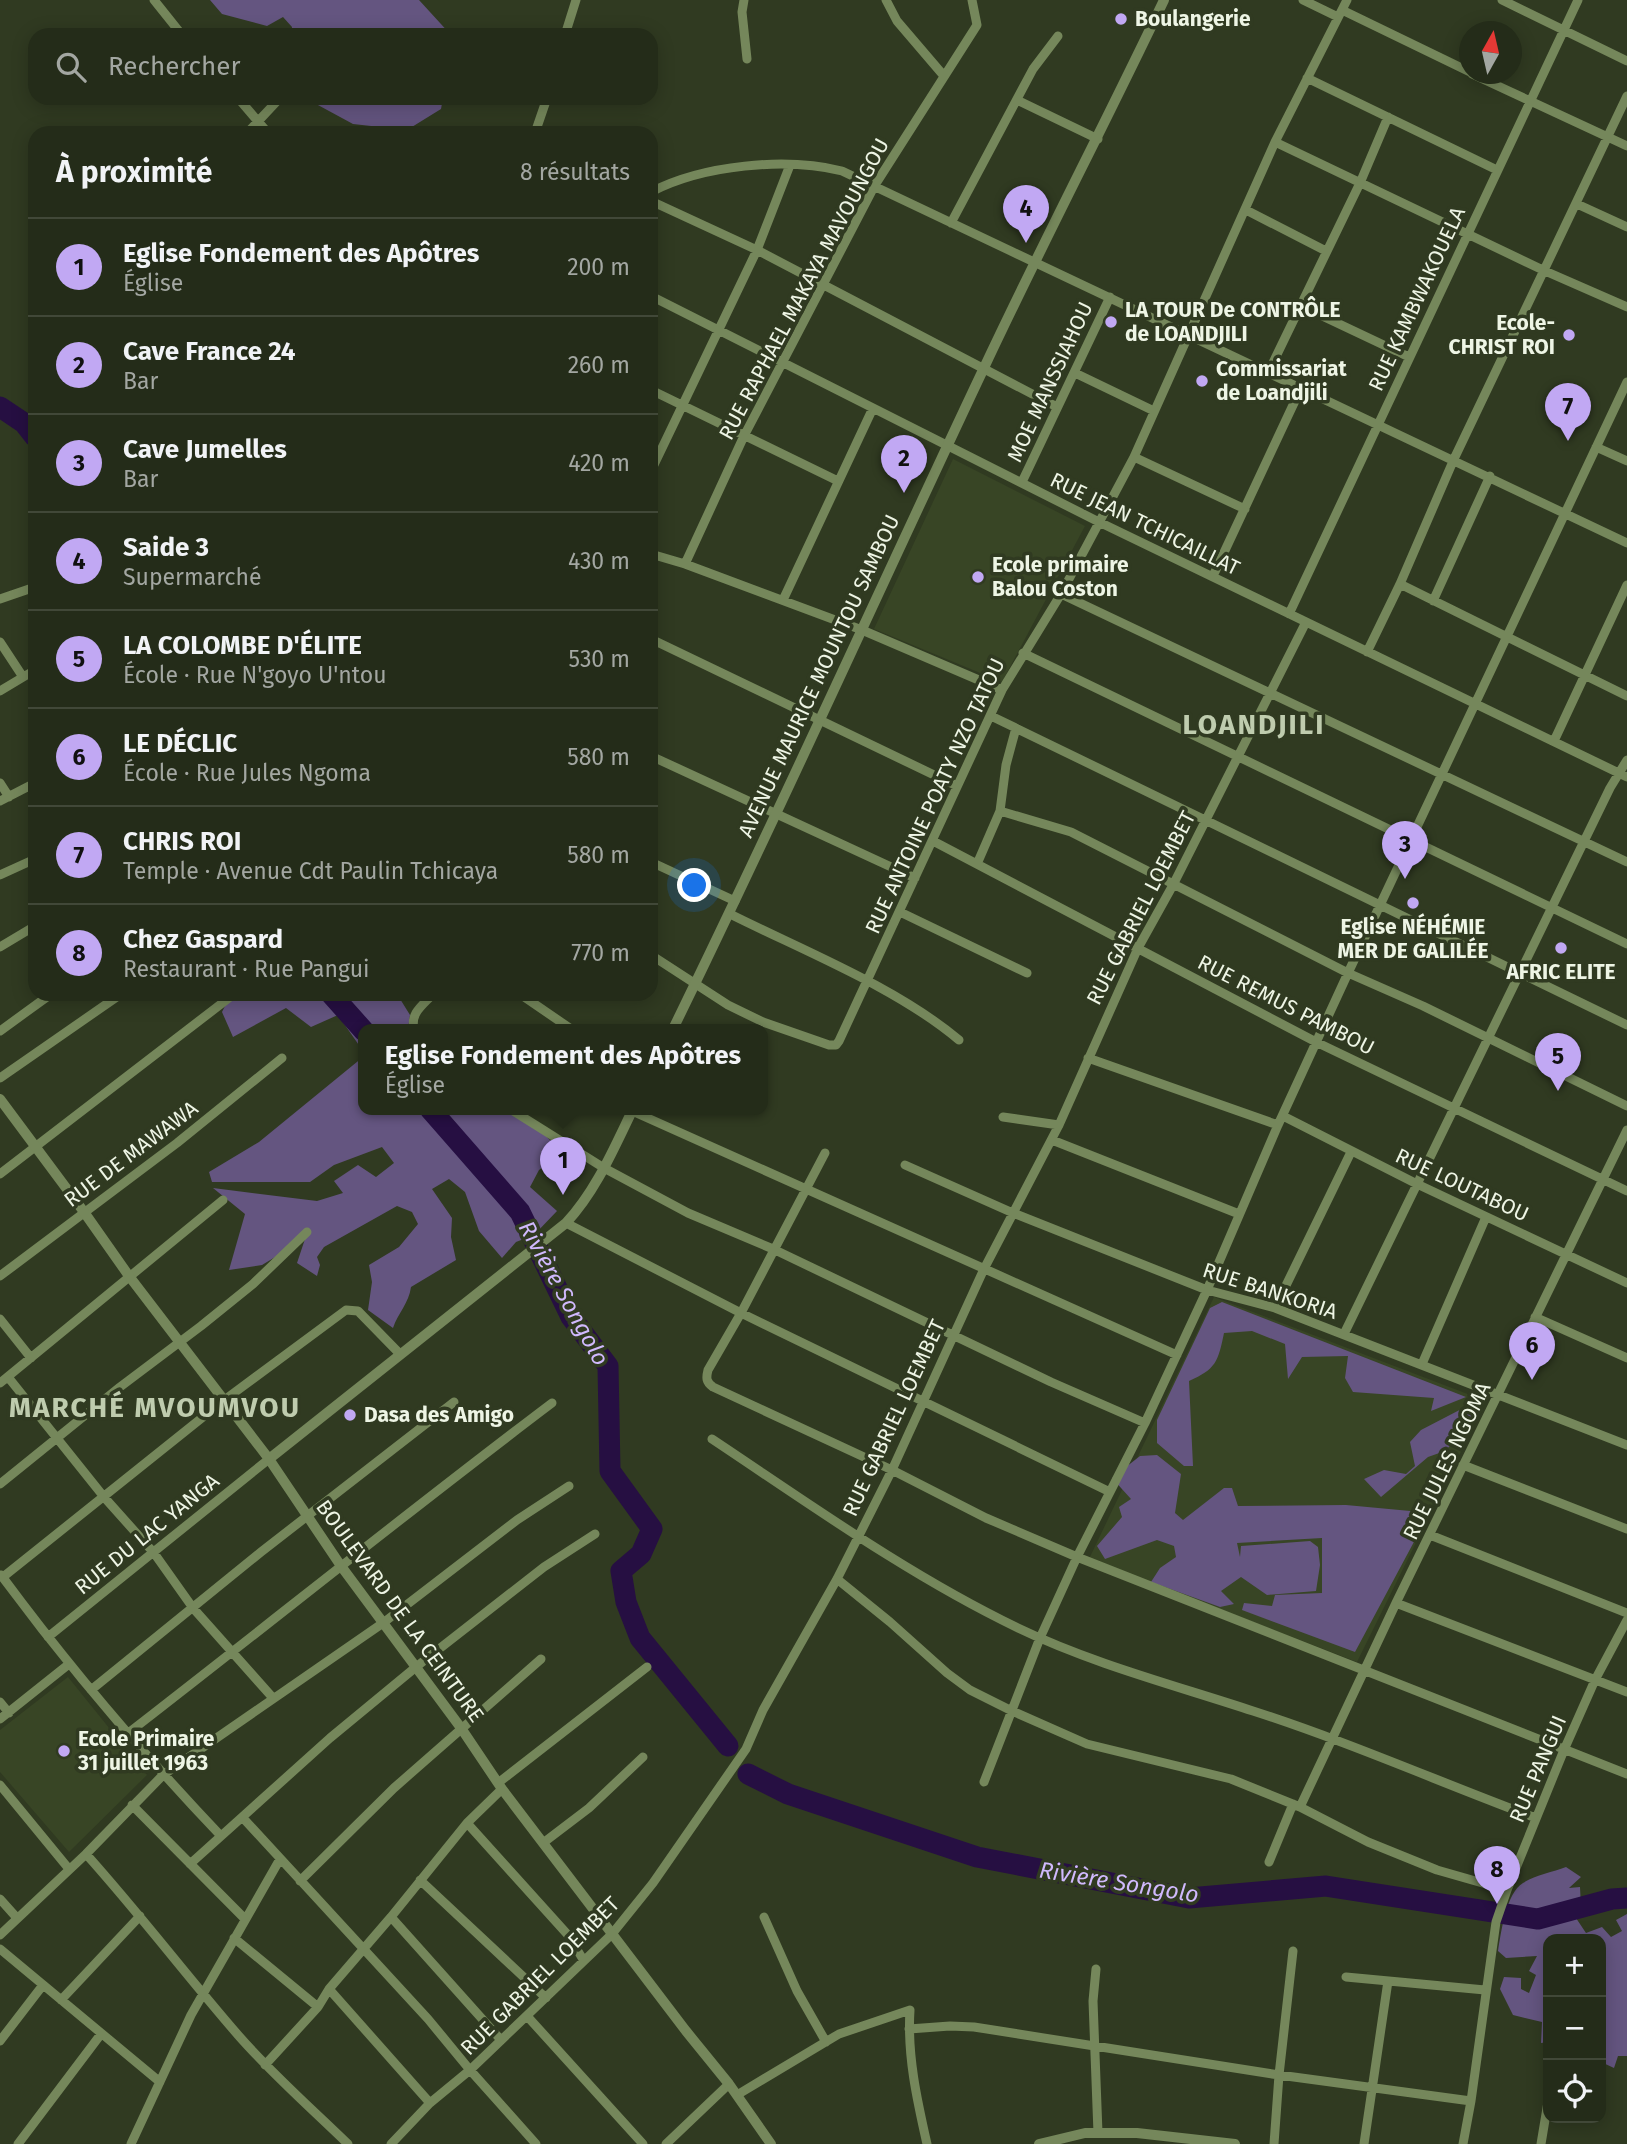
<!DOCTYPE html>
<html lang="fr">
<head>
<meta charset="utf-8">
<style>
  :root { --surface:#242c19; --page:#303826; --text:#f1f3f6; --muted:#a3a7a2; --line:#414838; --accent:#c1a8f3 }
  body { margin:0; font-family:"Fira Sans",sans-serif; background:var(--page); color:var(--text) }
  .controls { position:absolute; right:21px; bottom:21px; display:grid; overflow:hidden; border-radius:14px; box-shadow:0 4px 18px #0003 }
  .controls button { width:63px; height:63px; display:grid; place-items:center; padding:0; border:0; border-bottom:2px solid var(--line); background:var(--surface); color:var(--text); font:35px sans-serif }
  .compass { position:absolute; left:1459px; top:21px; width:63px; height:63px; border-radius:50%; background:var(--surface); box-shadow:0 4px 18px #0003; rotate:8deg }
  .you { position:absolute; left:695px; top:886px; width:24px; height:24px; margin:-18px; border:5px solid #fff; border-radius:50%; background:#1a73e8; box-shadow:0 0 0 10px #1a73e833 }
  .badge { display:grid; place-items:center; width:46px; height:46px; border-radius:50%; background:var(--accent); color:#111; font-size:23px; font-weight:700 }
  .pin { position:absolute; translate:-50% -58px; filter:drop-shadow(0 2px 4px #0008) }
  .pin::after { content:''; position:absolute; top:37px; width:24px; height:21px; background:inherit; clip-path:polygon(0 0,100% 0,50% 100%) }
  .popup { position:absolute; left:358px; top:1024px; width:410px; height:91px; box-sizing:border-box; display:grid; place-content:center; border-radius:14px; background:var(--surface); filter:drop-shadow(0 2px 5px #0005); font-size:23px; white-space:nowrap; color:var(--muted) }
  .popup b { font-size:26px; color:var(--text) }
  .popup::after { content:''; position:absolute; left:50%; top:100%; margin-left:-14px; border:14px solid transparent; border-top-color:var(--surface) }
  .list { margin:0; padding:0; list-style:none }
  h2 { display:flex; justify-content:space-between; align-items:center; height:91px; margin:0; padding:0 28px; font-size:30px }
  h2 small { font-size:23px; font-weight:400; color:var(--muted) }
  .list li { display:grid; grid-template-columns:46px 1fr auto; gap:21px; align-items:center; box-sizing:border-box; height:98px; padding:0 28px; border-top:2px solid var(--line) }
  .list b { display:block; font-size:26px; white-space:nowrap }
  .list p { margin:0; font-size:23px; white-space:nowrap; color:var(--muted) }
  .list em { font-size:23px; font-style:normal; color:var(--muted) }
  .icon { flex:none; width:38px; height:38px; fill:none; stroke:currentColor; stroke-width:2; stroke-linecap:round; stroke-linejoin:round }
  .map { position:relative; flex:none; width:1627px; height:2144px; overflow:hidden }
  .search { position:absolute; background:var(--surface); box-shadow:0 4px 18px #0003; left:28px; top:28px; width:630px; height:77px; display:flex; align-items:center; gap:18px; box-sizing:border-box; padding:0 24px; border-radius:21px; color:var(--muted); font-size:26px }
  .panel { position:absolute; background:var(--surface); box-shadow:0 4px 18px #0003; left:28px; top:126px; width:630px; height:875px; border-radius:21px }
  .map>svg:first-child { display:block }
  .built { fill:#384525 }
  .green { fill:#645580 }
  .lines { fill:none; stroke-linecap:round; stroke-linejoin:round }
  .river { stroke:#260f42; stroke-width:21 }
  .minor { stroke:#75875b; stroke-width:9 }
  .tertiary { stroke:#75875b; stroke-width:10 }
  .poi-dot { fill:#c1a8f3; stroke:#303a21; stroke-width:2.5 }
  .labels { text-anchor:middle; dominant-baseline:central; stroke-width:7; stroke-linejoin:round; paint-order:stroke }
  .poi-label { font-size:21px; font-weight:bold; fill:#eef5e5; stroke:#303a21; text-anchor:start }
  .street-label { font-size:21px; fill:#eef5e5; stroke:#303a21 }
  .water-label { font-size:23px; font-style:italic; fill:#d0b9fd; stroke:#303a21 }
  .district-label { font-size:28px; font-weight:bold; letter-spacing:2px; fill:#bfccae; stroke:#303a21 }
</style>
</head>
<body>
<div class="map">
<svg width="1627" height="2144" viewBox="0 0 1627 2144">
  <rect width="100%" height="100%" fill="#303a21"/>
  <path class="built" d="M953 459 1085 526 1002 682 874 629Z
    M1214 1297 1486 1401 1357 1662 1089 1559Z
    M68 1677 147 1775 69 1852 0 1772V1730Z"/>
  <path class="green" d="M210 0H419L451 35H291L292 27 283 17 267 26 222 14Z
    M305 98H443L441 109 407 130 353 124Z
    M231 994H397L410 1015 408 1029H364L363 1051 338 1015 311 1027 286 1008 233 1037 222 1012Z
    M363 1057 364 1109H525L523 1114 551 1141 559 1155 539 1170 530 1187 557 1211 534 1235 516 1242 502 1258 479 1231 465 1192 449 1179 432 1189 452 1218 451 1237 456 1260 411 1287C409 1303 398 1313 393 1328L368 1310 372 1282 369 1265 399 1247 418 1224 412 1212 397 1206 324 1247 317 1257 320 1265 317 1276 297 1263 305 1239 262 1265 229 1270 245 1214 213 1188 317 1201 343 1193 334 1181 358 1165 376 1177 394 1163 382 1147 334 1165 310 1182H212L209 1172 259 1142Z
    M1222 1302 1466 1397 1431 1411 1434 1398 1353 1392 1345 1378 1348 1356 1302 1357 1288 1379 1285 1344 1252 1331 1224 1333C1218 1362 1216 1369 1189 1381L1193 1466H1184L1157 1443V1420L1210 1308Z
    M1473 1403 1479 1415 1445 1451 1428 1457 1381 1497 1364 1479 1384 1470 1406 1474 1415 1466 1410 1442 1421 1430Z
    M1157 1455 1181 1474 1175 1513 1183 1520 1224 1488H1232L1238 1506 1346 1505 1421 1512 1423 1525 1355 1652 1242 1610 1244 1603 1272 1606 1275 1595 1322 1593V1538L1237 1543 1240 1557 1241 1546 1310 1541 1318 1547 1320 1565 1316 1591 1267 1595 1241 1577 1221 1591 1234 1604 1220 1607 1151 1582 1160 1568 1176 1557 1174 1546 1157 1540 1105 1559 1097 1546 1122 1517 1119 1507 1131 1499 1112 1478 1140 1456Z
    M1566 1867 1581 1877 1569 1888 1580 1887 1581 1907 1591 1905 1594 1910 1576 1918 1586 1933 1602 1927 1611 1937 1622 1931 1616 1920 1627 1914V2056H1618L1614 2068 1601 2062V1939H1548V2042L1541 2043 1542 2022 1513 2015 1500 1989 1504 1977 1521 1978V1989L1529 1993 1536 1975 1529 1971 1537 1956 1506 1958 1498 1951C1501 1933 1506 1893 1523 1883 1535 1875 1553 1872 1566 1867Z"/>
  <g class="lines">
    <path class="river" d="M0 407 24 423 35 437
      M331 994 364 1031
      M430 1109 520 1212 571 1317 608 1366 610 1471 652 1529 641 1554 621 1571 626 1602 640 1638 728 1746
      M748 1774 788 1794 977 1857 1189 1898 1326 1886 1538 1919 1612 1899 1627 1898"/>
    <path class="minor" d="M154 0 182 35
      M744 0 742 12 747 59
      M886 0 897 21 944 76
      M1303 0 1338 17
      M1502 0 1627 61
      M1342 10 1470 72
      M565 35 576 0
      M1472 74 1627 146
      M1307 78 1497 170
      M238 98 268 133
      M1017 100 1098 139
      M247 133 280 98
      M535 133 547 98
      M1275 142 1545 271 1627 307
      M651 192C703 165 785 157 842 171L1627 543
      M651 201 757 250 1057 407
      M1577 204 1627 227
      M1246 210 1326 251
      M951 223 1033 69 1058 36
      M651 296 1099 522 1627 777
      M1299 305 1409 357
      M1075 373 1154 411
      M1268 373 1360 183 1388 117
      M651 390 838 481
      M1596 447 1627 461
      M1134 457 1245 509
      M651 471 757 250 790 165
      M1022 482 1110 297
      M651 554 685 564 862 630 1002 690
      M685 564 744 436 875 185 977 25 972 0
      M1213 576 1301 388
      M1400 584 1627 696
      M1061 594 1627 862
      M0 599 35 587
      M783 600 873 408
      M1433 601 1490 476
      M1289 614 1578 0
      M651 639 957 786
      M0 642 23 677
      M1367 652 1400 584 1454 459 1627 96
      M1023 653 1627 944
      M0 691 35 670
      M991 716 1627 1025
      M1554 741 1627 585
      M651 756 915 878
      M0 783 9 797
      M0 801 35 783
      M1000 811 1071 832 1348 973 1423 1006 1627 1106
      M933 841 1318 1043 1627 1191
      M651 862 735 901
      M977 864 1000 811 1006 765 1016 728
      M0 875 35 859
      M900 912 1027 973
      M730 914C804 951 896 987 959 1040
      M0 947 35 926
      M651 955 728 1005 763 1022 829 1045H836L839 1041 1002 690 1061 594 1134 457 1275 142 1347 0
      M520 994 571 1029
      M414 1029C410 1013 423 1005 433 994
      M0 1031 51 994
      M1088 1058 1278 1125
      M0 1078 121 994
      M510 1109 604 1168 688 1213 773 1249 1051 1382 1145 1423
      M632 1111 1177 1355
      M1283 1116 1417 1184 1627 1283
      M1003 1117 1059 1125
      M1052 1140 1239 1214
      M825 1153 741 1313 708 1370C706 1378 706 1382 713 1387L892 1470 986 1518 1077 1557 1627 1774
      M905 1165 1013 1213 1207 1290 1275 1308 1627 1445
      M0 1174 234 994
      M566 1223 741 1313 1110 1492
      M0 1276 177 1143 282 1058
      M1275 1308 1351 1152
      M1535 1317 1627 1358
      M0 1319 31 1358
      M1344 1334 1610 788 1627 760
      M1422 1364 1486 1217
      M8 1377 104 1497 154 1553 193 1608 273 1698
      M0 1383 223 1200
      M712 1439C811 1505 910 1576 1018 1628 1093 1664 1174 1685 1253 1711 1349 1742 1442 1783 1536 1818
      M1463 1465 1627 1529
      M0 1484 120 1387 201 1326 253 1284 307 1232
      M1430 1535 1627 1613
      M1 1575C69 1667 142 1753 221 1836
      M3 1577 223 1401 346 1310 358 1311 399 1353
      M837 1579 890 1622 947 1673 970 1690 1012 1711 1087 1744 1231 1779 1300 1807 1368 1842 1437 1870 1507 1890
      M1396 1603 1627 1692
      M48 1637 269 1459
      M91 1690 261 1552 454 1402
      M0 1702 9 1713
      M0 1719 69 1664
      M127 1734C269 1624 409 1511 552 1403
      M984 1782 1040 1638 1077 1557 1145 1423 1207 1290 1278 1125 1348 973 1627 382
      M498 1783 647 1667
      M0 1785 69 1869
      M132 1805 245 1919
      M1300 1807 1396 1603 1627 1130
      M243 1818 428 2019 470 2070 536 2144
      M467 1823 568 1935 584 1961
      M543 1843 589 1808 643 1757
      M86 1854C139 1913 186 1975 238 2035 272 2074 311 2108 348 2144
      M1269 1862 1293 1804
      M190 1864 330 1738 416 1667 544 1567 595 1534
      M420 1880 546 1998
      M300 1881 394 1788 541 1659
      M0 1899 17 1918
      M391 1917 501 2040
      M764 1917 797 1991 826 2042
      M0 1935 86 1854 163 1775 383 1623 517 1520 569 1486
      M234 1938 318 2007
      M0 1949 160 2082
      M1096 1969 1093 2001 1098 2133
      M1346 1977 1485 1990
      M329 1989 430 2103
      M61 2000 140 1916
      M527 2016 643 2144
      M909 2029 950 2026 974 2027 1279 2075 1471 2101
      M0 2041 43 1985
      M265 2065 318 2007 329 1989 391 1917 467 1823 502 1789
      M737 2095 839 2034 910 2010C907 2055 917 2100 927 2144
      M18 2144 101 2034
      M131 2144 191 2015 280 1859
      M391 2144 430 2103 470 2070 612 1934 653 1883 746 1749 763 1710 837 1579 892 1470 984 1269 1059 1125 1138 948 1173 885 1306 622
      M666 2144 729 2084
      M1274 2144 1279 2075 1293 1951
      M1364 2144 1388 1981
      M1463 2144 1471 2101 1496 1922 1507 1890 1564 1750 1595 1680 1627 1620
      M1541 2144 1548 2102"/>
    <path class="tertiary" d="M673 1029C780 811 879 590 983 370 1041 246 1105 124 1164 0
      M0 1099 84 1212 129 1276 269 1459 341 1566 461 1728 502 1789 686 2031 729 2084 771 2144
      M269 1459 566 1223C596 1191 614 1148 633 1109
      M1039 2144 1085 2133H1137L1235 2144"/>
  </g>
  <g class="poi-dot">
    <circle cx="1121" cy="19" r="7"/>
    <circle cx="1111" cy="322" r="7"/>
    <circle cx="1569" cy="335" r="7"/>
    <circle cx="1202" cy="381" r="7"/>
    <circle cx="978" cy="577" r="7"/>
    <circle cx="1413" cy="903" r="7"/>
    <circle cx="1561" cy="948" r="7"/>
    <circle cx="350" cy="1415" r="7"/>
    <circle cx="64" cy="1751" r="7"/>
  </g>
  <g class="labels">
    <g class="poi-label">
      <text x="1135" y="19">Boulangerie</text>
      <text x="1125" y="310">LA TOUR De CONTRÔLE<tspan x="1125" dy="24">de LOANDJILI</tspan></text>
      <text x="1555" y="323" text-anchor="end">Ecole-<tspan x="1555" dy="24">CHRIST ROI</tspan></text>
      <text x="1216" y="369">Commissariat<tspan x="1216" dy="24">de Loandjili</tspan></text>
      <text x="992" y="565">Ecole primaire<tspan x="992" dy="24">Balou Coston</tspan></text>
      <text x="1413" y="927" text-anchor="middle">Eglise NÉHÉMIE<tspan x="1413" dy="24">MER DE GALILÉE</tspan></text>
      <text x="1561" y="972" text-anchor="middle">AFRIC ELITE</text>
      <text x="364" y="1415">Dasa des Amigo</text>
      <text x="78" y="1739">Ecole Primaire<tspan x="78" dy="24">31 juillet 1963</tspan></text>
    </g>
    <g class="street-label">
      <text transform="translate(804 289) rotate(-62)">RUE RAPHAEL MAKAYA MAVOUNGOU</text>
      <text transform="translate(1417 299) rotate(-65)">RUE KAMBWAKOUELA</text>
      <text transform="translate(1050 382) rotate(-65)">MOE MANSSIAHOU</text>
      <text transform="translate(1145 524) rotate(26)">RUE JEAN TCHICAILLAT</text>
      <text transform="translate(819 676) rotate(-65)">AVENUE MAURICE MOUNTOU SAMBOU</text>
      <text transform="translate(935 796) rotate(-65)">RUE ANTOINE POATY NZO TATOU</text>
      <text transform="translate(1141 908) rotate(-63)">RUE GABRIEL LOEMBET</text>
      <text transform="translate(1286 1005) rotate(27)">RUE REMUS PAMBOU</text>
      <text transform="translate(131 1154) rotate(-37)">RUE DE MAWAWA</text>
      <text transform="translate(1462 1185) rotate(25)">RUE LOUTABOU</text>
      <text transform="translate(1270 1291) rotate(18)">RUE BANKORIA</text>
      <text transform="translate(894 1418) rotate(-65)">RUE GABRIEL LOEMBET</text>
      <text transform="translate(1447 1461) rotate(-64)">RUE JULES NGOMA</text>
      <text transform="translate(147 1534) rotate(-39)">RUE DU LAC YANGA</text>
      <text transform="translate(400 1611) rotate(54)">BOULEVARD DE LA CEINTURE</text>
      <text transform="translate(1538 1769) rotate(-67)">RUE PANGUI</text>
      <text transform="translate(540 1976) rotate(-45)">RUE GABRIEL LOEMBET</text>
    </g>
    <g class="water-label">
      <text transform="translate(564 1293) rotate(61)">Rivière Songolo</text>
      <text transform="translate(1119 1882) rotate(9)">Rivière Songolo</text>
    </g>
    <g class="district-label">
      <text x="1254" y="724">LOANDJILI</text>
      <text x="155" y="1407">MARCHÉ MVOUMVOU</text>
    </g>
  </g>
</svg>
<div class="controls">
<button>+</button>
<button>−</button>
<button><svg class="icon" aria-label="locate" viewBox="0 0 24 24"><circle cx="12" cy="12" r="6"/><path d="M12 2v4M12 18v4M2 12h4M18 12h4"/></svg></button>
</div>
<svg class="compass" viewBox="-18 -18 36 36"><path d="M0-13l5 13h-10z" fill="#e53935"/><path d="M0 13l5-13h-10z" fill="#a3a7a2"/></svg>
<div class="you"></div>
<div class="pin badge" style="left:563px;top:1195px">1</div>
<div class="popup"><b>Eglise Fondement des Apôtres</b>Église</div>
<div class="pin badge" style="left:904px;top:493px">2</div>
<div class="pin badge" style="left:1405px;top:879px">3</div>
<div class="pin badge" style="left:1026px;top:243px">4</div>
<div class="pin badge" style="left:1558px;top:1091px">5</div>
<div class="pin badge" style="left:1532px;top:1380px">6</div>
<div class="pin badge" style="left:1568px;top:441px">7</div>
<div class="pin badge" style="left:1497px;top:1904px">8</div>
<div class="search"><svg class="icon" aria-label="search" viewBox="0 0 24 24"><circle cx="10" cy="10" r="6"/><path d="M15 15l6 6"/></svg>Rechercher</div>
<section class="panel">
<h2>À proximité<small>8 résultats</small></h2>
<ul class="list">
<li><span class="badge">1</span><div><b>Eglise Fondement des Apôtres</b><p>Église</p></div><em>200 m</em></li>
<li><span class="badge">2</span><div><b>Cave France 24</b><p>Bar</p></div><em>260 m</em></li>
<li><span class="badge">3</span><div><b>Cave Jumelles</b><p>Bar</p></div><em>420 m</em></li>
<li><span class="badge">4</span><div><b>Saide 3</b><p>Supermarché</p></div><em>430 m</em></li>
<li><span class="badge">5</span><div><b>LA COLOMBE D'ÉLITE</b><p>École · Rue N'goyo U'ntou</p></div><em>530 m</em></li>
<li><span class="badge">6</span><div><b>LE DÉCLIC</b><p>École · Rue Jules Ngoma</p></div><em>580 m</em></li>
<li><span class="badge">7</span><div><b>CHRIS ROI</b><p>Temple · Avenue Cdt Paulin Tchicaya</p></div><em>580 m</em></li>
<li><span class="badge">8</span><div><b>Chez Gaspard</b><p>Restaurant · Rue Pangui</p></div><em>770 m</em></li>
</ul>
</section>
</div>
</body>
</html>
